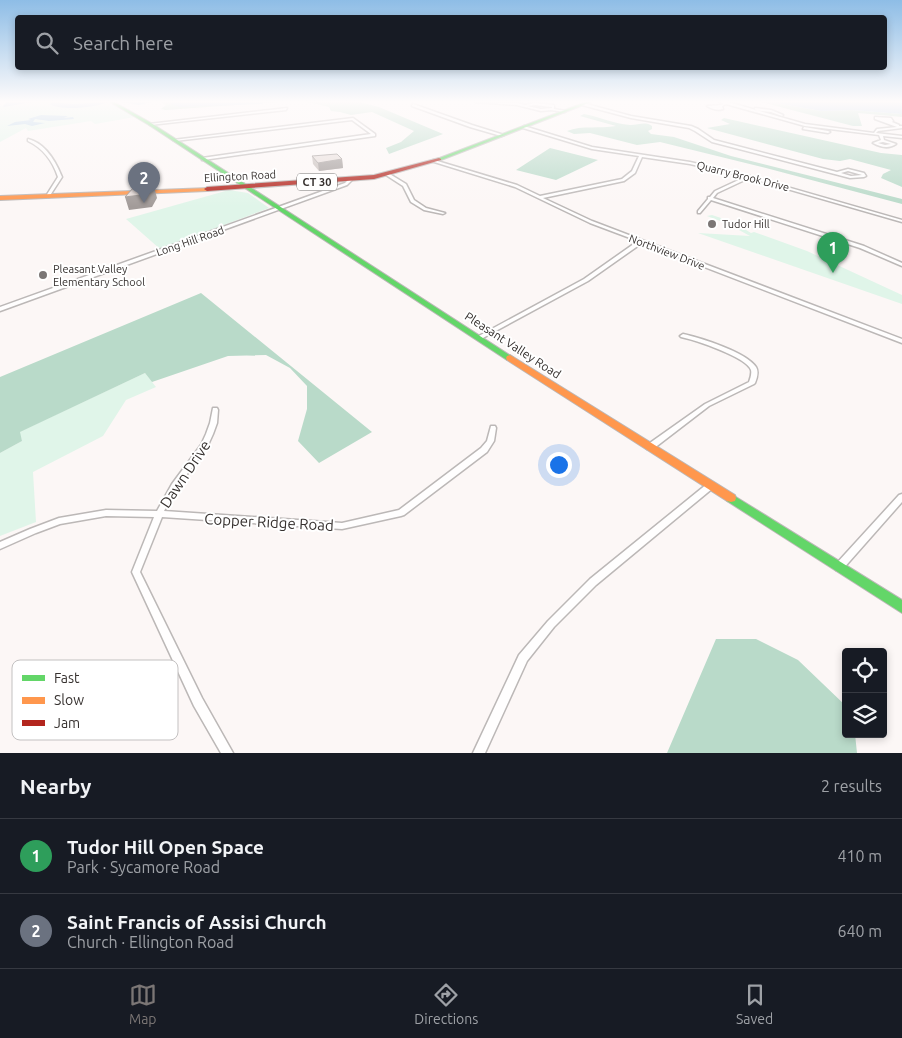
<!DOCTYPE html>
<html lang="en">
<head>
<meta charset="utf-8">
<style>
  :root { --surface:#171b24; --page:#242831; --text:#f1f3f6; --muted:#9ea1a6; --line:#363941; --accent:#7b7675 }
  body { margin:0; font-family:Ubuntu,sans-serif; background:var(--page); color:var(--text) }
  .controls { position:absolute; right:15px; bottom:15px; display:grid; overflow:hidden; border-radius:5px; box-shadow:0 2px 8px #0003 }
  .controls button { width:45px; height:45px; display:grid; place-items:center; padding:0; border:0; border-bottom:1px solid var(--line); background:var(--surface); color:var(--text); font:25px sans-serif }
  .you { position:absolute; left:558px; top:464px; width:18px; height:18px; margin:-12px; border:4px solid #fff; border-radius:50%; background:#1a73e8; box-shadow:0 0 0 8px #1a73e833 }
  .badge { display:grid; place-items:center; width:32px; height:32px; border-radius:50%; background:var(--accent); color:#fff; font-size:16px; font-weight:700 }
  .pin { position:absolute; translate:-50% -41px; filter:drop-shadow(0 1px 2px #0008) }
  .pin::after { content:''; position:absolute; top:26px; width:18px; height:15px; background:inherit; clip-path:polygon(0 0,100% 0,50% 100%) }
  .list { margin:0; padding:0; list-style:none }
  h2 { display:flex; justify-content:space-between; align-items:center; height:65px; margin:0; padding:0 20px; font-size:21px }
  h2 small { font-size:16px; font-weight:400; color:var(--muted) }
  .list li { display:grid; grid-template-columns:32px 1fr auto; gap:15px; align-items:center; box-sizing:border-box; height:75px; padding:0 20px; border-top:1px solid var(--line) }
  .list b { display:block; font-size:19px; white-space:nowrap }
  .list p { margin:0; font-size:16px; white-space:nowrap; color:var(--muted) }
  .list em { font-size:16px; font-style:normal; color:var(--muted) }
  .icon { flex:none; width:28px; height:28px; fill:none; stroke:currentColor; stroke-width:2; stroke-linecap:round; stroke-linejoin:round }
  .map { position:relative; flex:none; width:902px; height:753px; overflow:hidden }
  .search { position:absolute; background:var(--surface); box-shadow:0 2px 8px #0003; left:15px; right:15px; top:15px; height:55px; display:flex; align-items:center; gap:12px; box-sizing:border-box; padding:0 18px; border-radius:5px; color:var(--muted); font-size:19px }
  .sheet { height:215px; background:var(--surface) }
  nav { display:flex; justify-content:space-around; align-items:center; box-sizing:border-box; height:70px; border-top:1px solid var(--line); background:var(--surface); font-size:14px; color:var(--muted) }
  nav a { display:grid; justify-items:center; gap:2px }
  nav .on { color:var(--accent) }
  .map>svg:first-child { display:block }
  .green { fill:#e0f5e9 }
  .forest { fill:#b9dac9 }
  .water { fill:#a7cae4 }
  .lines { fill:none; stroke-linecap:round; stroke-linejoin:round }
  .river { fill:#a7cae4; fill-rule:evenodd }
  .street-casing { stroke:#bcb8b7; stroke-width:3 }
  .fast-casing { stroke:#bcb8b7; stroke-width:2 }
  .slow-casing { stroke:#bcb8b7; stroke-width:2 }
  .jam-casing { stroke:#bcb8b7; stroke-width:2 }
  .street { fill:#fffefe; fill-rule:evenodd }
  .fast { fill:#63d668; fill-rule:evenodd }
  .slow { fill:#ff974d; fill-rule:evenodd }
  .jam { fill:#b3261e; fill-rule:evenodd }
  .wall { fill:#c8bfbc }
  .shaded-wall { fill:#a29b99 }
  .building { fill:#e8dedb; stroke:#a29b99 }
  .poi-dot { fill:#7b7675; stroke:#fff; stroke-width:2 }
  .labels { text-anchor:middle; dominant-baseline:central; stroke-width:4; stroke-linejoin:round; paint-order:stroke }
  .far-street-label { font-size:11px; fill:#36312f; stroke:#fff }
  .shield { fill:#fff; stroke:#726f6d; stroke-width:1 }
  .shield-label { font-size:11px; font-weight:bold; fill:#36312f }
  .far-poi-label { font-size:11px; fill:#36312f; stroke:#fff; text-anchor:start }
  .street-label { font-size:12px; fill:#36312f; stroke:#fff }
  .near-street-label { font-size:15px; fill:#36312f; stroke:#fff }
  .key { fill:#fff; stroke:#c3c1c1; stroke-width:1 }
  .key-label { font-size:14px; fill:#36312f }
</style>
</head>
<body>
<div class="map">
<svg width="902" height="753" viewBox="0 0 902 753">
  <rect width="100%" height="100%" fill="#fcf7f6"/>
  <path class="green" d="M25 102H108L135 117 95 124 91 121 28 131 26 128 0 142V106Z
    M229 190 248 193 269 208 160 249 126 219Z
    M712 215 733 222 751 233 754 232 807 251 902 295V304L698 233 750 236 728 224 707 216Z
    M145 373 156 387 126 400 103 436 33 472 36 522 0 536V453L22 441 19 432Z"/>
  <path class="forest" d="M161 102H278L166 110 161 109 166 105Z
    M308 102H359L379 107 443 134 389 154 386 148 401 142 414 131 372 112 351 115 340 112 331 111 329 107Z
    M761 102H770L821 111 852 110 902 114V117L858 113 862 126H853Z
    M584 114C600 117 614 124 630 125 639 125 645 121 652 126V129L648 131 651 134 674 137 731 156 902 199V204L766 168 660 142 637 145 590 133 574 134 567 131C582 125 600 129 616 126L580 116Z
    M724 118 881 153 902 155V187L881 178 883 174 891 170 850 159 840 161 823 159 707 128 730 124 721 120Z
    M550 148 598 160 556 180 516 170Z
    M201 293 372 432 319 463 298 441 307 409V386L290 368 266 355 228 356 152 382 145 373 20 432 22 441 0 453V377Z
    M716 639H756L798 660 846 706V734H855L857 753H667Z"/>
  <path class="water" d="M770 102H895L902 103V114L852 110 821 111Z
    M41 115 68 116 64 118 73 117 74 119 49 121 35 119 33 122 45 123 32 126 25 124 7 126 15 122 31 120 28 119Z"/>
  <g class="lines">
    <path class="river" d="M7 102H31L4 107 3 106Z
      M52 102 73 104 107 102C97 108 59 111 50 104Z
      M121 102H151L139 105Z
      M167 102 180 103 265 102 262 104 179 107Z"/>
    <g class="street-casing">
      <path id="street" d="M476 102 517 103 525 105 535 103 554 105V109L566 111 565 112 551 110 541 111 517 105ZM535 105 552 107V108L541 109 527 106Z
        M720 102H728L805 124 874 133 877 129 897 127 875 119V117L891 118 893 121 892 122 899 125V126H902V128L878 131 876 133 902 136V138L883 136 884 140 896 144C889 149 880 147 873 143L881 140 879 135 805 126 726 104 722 106 723 109C718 111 712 109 707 106L720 105 724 104ZM883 142 891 144 885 145 878 143Z
        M583 103 631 116 691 126 698 129 714 140 837 172 848 169 864 173 866 176 864 177 850 178 712 142 695 131 689 128 631 118 582 105ZM848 171 862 175 851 176 841 173Z
        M413 104 472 125 504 135 501 136 470 127 412 106Z
        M287 108 286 110 150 125 149 124Z
        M755 108 771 110 783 115 782 116 771 112 754 110Z
        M353 118 375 134V136L203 160H202V158L371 134 352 120 175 141 173 140Z
        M524 126 592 147 690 162 749 176 902 220V222L749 178 717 193 713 198 864 246 902 263V266L860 248 711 200 700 213H698V211L708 199V197H710L715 191 745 177 690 164 642 157 635 173 624 181 543 198 592 221 902 339V343L642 243 588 281 481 339H477L476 338 477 337 584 279 638 241 590 223 515 187 431 161 434 160 517 185 540 196 622 179 632 171 639 156 592 149 523 128Z
        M804 127 828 131 830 132 828 133 803 129Z
        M28 139C45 143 56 162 62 177L49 197 46 196 58 177C53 162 43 148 28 141Z
        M386 173H388L406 184 414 200 426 208 445 213 443 214 424 210 411 202 403 186 386 175Z
        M349 179 352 180 347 185 0 311V307L345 183Z
        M683 334C701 338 746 352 756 367 759 372 757 378 755 383L754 384 709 406 653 449H647L646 447 647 445 705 404 749 382C750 379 752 374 751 370 747 357 695 340 681 337L680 336Z
        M213 408H217L218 410 217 423 213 434 208 445 177 488 164 511 342 523 399 510 481 448 487 441 491 426H495L496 428 494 441 487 452 404 515 401 516 342 529 162 517 140 572 202 698 233 753H221L194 706 132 572 154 517 106 516 60 524 36 533 0 549V542L30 529 59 518 106 510 157 511 172 484 201 445 206 434 210 423Z
        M710 483 713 484 714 486 713 488 596 585 554 627 527 661 485 753H473L519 655 548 621 590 579 707 484Z
        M902 494V502L842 570 839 571 836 570 835 567 836 564 899 495Z"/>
    </g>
    <g class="fast-casing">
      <path id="fast" d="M110 102H114L151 123 514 358 513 360H507L149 125Z
        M586 102H591L441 160 437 159Z
        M731 494 902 600V613L727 501 726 498 727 495Z"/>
    </g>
    <g class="slow-casing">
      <path id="slow" d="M209 188V190L207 191 0 200V196Z
        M510 355 735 495 736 498 735 501 731 502 727 501 507 360 506 358 507 356Z"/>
    </g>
    <g class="jam-casing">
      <path id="jam" d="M439 158 441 159V160L374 179 207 191 204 189 207 187 374 175Z"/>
    </g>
    <use href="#street" class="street"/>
    <use href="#fast" class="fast"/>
    <use href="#slow" class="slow"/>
    <use href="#jam" class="jam"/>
  </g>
  <path class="wall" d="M312 156 342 159 343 168 319 171 313 164Z"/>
  <path class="shaded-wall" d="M342 159 343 168 319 171 318 163Z
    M154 186 157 198 152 207 129 210 125 197Z"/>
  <path class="building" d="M337 154 342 159 318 163 312 156Z
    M154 186 148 194 125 197 134 187Z"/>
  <linearGradient id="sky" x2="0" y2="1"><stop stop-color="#8ebde6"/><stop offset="0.49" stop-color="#fefbfb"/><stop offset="1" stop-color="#fefbfb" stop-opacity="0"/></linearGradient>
  <rect width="902" height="207" fill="url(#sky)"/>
  <g class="poi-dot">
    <circle cx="712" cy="224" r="5"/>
    <circle cx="43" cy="275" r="5"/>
  </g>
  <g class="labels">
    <g class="far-street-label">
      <text transform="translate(240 176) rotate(-3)">Ellington Road</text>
      <text transform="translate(743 176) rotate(14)">Quarry Brook Drive</text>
      <text transform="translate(190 241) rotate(-19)">Long Hill Road</text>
      <text transform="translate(667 252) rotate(21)">Northview Drive</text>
    </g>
    <rect class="shield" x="297" y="173.5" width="40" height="17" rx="4"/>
    <g class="shield-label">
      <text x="317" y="182">CT 30</text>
    </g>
    <g class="far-poi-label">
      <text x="722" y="224">Tudor Hill</text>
      <text x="53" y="269">Pleasant Valley<tspan x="53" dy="13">Elementary School</tspan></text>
    </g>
    <g class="street-label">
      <text transform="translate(513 345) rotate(33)">Pleasant Valley Road</text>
    </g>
    <g class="near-street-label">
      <text transform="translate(185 474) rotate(-56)">Dawn Drive</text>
      <text transform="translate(269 522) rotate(3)">Copper Ridge Road</text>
    </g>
  </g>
  <rect x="12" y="660" width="166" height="80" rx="8" class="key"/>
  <rect x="22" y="675" width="23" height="6" fill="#63d668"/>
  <rect x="22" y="697" width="23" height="7" fill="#ff974d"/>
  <rect x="22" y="720" width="23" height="6" fill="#b3261e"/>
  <g class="key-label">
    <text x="54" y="683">Fast</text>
    <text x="54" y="705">Slow</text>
    <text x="54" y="728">Jam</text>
  </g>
</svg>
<div class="controls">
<button><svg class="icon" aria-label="locate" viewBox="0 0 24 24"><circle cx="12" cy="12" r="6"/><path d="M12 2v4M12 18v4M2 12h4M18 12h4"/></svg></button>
<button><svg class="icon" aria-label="layers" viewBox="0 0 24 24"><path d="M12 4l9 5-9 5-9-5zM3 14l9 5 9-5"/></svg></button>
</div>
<div class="you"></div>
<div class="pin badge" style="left:833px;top:273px;background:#2e9e5b">1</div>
<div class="pin badge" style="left:144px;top:203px;background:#6b7280">2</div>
<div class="search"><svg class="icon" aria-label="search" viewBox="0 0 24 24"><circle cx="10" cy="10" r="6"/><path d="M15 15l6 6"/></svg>Search here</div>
</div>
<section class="sheet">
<h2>Nearby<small>2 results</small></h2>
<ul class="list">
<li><span class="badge" style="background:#2e9e5b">1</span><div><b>Tudor Hill Open Space</b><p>Park · Sycamore Road</p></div><em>410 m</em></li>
<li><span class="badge" style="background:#6b7280">2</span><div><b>Saint Francis of Assisi Church</b><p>Church · Ellington Road</p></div><em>640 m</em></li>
</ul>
</section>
<nav>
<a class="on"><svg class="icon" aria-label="map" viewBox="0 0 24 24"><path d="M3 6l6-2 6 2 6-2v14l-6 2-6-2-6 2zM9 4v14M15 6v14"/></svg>Map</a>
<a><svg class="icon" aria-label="directions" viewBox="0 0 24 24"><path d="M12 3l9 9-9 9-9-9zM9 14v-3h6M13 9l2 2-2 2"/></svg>Directions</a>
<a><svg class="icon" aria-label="saved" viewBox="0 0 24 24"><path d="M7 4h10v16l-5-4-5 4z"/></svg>Saved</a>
</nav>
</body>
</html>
